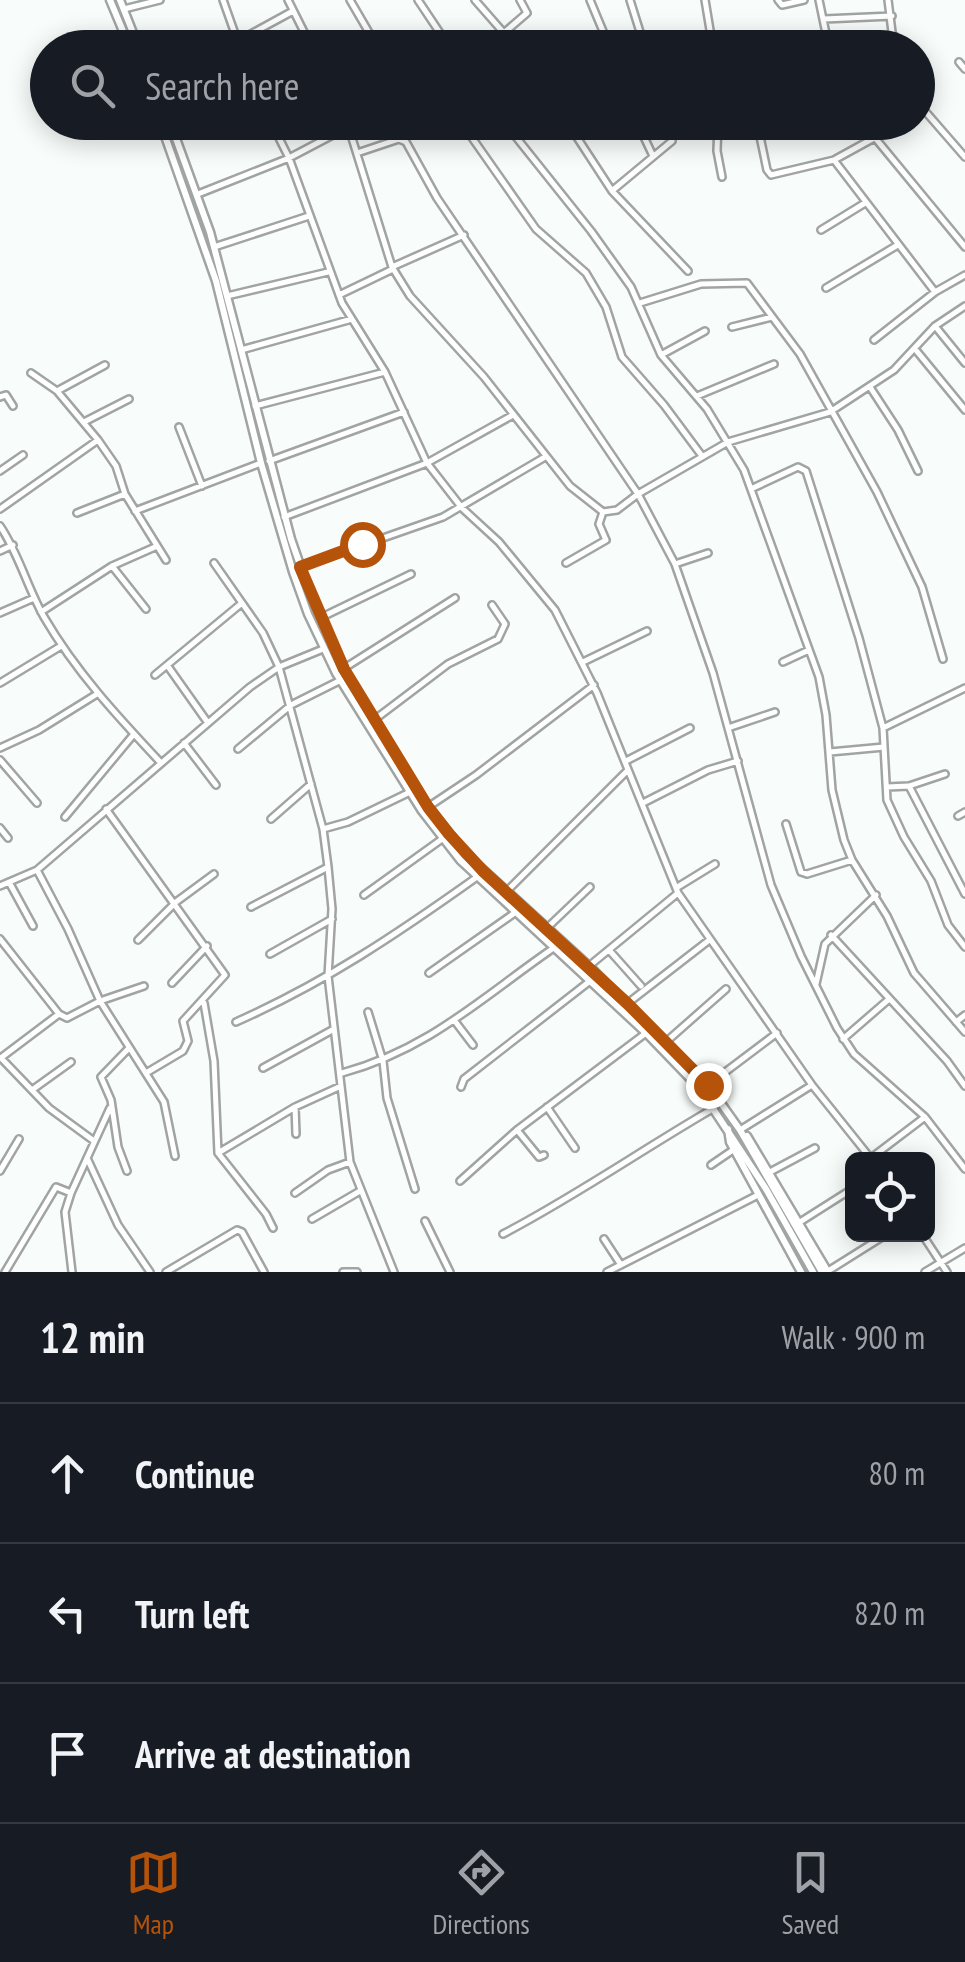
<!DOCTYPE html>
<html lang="en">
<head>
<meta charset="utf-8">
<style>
  :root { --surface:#171b24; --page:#242831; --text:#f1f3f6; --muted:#9ea1a6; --line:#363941; --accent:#b45309 }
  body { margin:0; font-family:"PT Sans Narrow",sans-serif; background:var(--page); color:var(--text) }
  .controls { position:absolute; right:30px; bottom:30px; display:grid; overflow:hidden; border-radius:15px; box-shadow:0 5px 25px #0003 }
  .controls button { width:90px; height:90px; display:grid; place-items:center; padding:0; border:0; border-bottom:2px solid var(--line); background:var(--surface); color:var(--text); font:50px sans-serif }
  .stop { position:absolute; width:30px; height:30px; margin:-22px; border:8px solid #b45309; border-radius:50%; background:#fff }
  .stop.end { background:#b45309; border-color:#fff; box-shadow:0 2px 10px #0008 }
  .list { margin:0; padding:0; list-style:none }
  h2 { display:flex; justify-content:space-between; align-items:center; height:130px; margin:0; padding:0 40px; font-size:42px }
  h2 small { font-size:32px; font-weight:400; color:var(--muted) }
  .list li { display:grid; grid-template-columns:65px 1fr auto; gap:30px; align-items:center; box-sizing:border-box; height:140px; padding:0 40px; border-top:2px solid var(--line) }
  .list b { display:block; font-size:38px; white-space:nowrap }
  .list em { font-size:32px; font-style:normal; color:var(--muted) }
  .icon { flex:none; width:55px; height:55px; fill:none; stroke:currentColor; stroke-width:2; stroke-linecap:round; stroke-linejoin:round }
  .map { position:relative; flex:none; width:965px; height:1272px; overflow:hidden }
  .search { position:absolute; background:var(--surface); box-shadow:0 5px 25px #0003; left:30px; right:30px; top:30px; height:110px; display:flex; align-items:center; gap:25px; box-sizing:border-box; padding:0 35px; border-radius:55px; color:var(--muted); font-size:38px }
  .sheet { height:550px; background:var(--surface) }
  nav { display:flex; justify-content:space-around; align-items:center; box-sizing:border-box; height:140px; border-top:2px solid var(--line); background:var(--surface); font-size:28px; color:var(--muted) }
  nav a { display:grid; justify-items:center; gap:5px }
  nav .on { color:var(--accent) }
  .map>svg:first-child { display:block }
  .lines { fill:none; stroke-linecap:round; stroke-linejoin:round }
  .minor-casing { stroke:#a0a4a3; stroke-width:10 }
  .secondary-casing { stroke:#a0a4a3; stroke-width:11 }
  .minor { stroke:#fff; stroke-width:5 }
  .secondary { stroke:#fff; stroke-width:6 }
  .route { stroke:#b45309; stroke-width:12 }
</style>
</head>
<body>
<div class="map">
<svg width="965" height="1272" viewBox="0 0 965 1272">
  <rect width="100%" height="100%" fill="#f8fdfb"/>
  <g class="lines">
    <g class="minor-casing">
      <path id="minor" d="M223 0 240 48
        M288 0 312 48
        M350 0 378 48
        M418 0 450 48
        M475 0 517 48
        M590 0 610 48
        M630 0 645 48
        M705 0 713 48
        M778 0 782 5 804 0
        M819 0 829 48
        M888 0 894 48
        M124 9 160 0
        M824 19 892 16
        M505 32 527 13 520 0
        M238 41 293 11
        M959 62 965 69
        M918 103 965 157
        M271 122 289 158 342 303 385 372 427 463 462 508 499 542 555 610 597 693 678 893 812 1085 872 1160
        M347 122 392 267 410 296 484 377 570 486 603 512 617 510 638 494 728 442 830 412 894 370 935 326 965 306
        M461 122 536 229 586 273 606 307 622 357 664 405 702 456
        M504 122 591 231 631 287 661 355 707 409 744 470 819 677 826 715 832 790 844 840 852 860 887 916 914 973 965 1032
        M567 122 612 191 688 271
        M637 122 653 156
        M718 122 717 151 722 177
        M757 122 767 170 771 175 834 160 874 138
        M862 122 965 247
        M717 132 757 123
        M357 153 399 139 406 142 437 198 638 494 675 564 713 673 771 885 801 956 837 1028 854 1054 925 1117 965 1169
        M834 160 935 292
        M613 190 672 141
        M198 194 289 158 348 127
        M821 230 865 203
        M214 247 309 216
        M392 267 464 235
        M826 288 896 246
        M339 295 393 269
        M227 296 328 272
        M640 303 701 284 747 283 800 354 877 492 922 587 943 659
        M935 326 965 363
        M732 327 772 317
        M874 340 935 292 965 275
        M915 349 965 410
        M241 350 352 319
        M661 355 705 331
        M31 373 57 391 98 440 116 466 125 494 166 560
        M870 387 898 430 918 471
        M57 391 105 365
        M697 396 774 364
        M0 397 6 395 13 406
        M255 406 385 372
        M84 422 129 399
        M179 427 202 486
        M269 461 404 412
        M0 471 23 455
        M753 488 798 467 806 471 859 638 883 728 887 800 904 837 931 881 948 925 965 947
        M0 509 98 440
        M135 511 261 463
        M77 513 125 494
        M284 517 427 463 513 415
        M0 526C19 554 27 587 44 617 76 672 118 717 161 763
        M0 551 13 545
        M566 563 606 540 599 524 603 512
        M675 564 708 553
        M112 566 146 609
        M300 567 443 517 545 457
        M41 612 112 566 155 547
        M0 613 34 598
        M320 618 411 574
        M323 649 279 667 323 829 328 867 332 909 328 976 350 1162 394 1272
        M583 662 647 631
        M783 662 809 650
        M167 665 208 723
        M343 669 455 598
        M155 675 242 603
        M0 683 61 646
        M374 720 448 664 498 639 505 624 492 605
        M728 728 775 712
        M883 728 965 688
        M184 743 216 785
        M0 748 39 730 97 694
        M238 749 291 705 341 680
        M830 752 884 747
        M0 760 37 803
        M626 761 690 728
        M909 786 965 894
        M887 787 909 786 945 774
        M643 803 708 770 738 761
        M428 807 476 775 594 685
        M106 809 225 975 183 1021 188 1041 183 1051 146 1073
        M958 816 965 812
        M65 817 134 734
        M271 819 311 784
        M786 824 801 872 807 874 852 860
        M0 828 8 838
        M323 829 348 822 410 792
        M37 870 68 929 100 1001 164 1102 175 1156
        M9 882 33 926
        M0 886 37 870 250 687 279 667 263 633 214 563
        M676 888 715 864
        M507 891 628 770
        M364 895 442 839
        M251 907 328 867
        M547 928 590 887
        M831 935 947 1061 965 1086
        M0 939 59 1014 67 1018 100 1001 144 986
        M138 940 176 902 214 874
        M609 950 641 986
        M270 954 332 919
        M589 966 678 893
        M429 973 516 912
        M172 983 207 946
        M816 984 825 944 876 895
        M204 1003 214 1061 218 1153 266 1214 273 1228
        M628 1003 708 941
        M368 1012 383 1061 387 1098 415 1189
        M454 1020 473 1045
        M236 1022C326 982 397 934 477 877
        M956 1022 965 1015
        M843 1039 888 1000
        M667 1041 726 989
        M2 1057 59 1014
        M1 1058 49 1108 94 1141
        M263 1068 334 1029
        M342 1073C430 1049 482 997 555 947
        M708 1085 777 1033
        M461 1087 464 1079 590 981
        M32 1090 71 1062
        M295 1107 296 1134
        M547 1107 575 1148
        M517 1130 539 1157 544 1155
        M740 1130 812 1085
        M218 1153 295 1107 341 1086
        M87 1158 118 1225 150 1272
        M871 1158 925 1117
        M711 1165 733 1150
        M0 1171 19 1139
        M127 1171 118 1147 111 1100 101 1077 129 1048
        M770 1172 815 1148
        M460 1181 517 1130 646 1033
        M295 1193 328 1170 350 1162
        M312 1219 360 1191
        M425 1221 450 1272
        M800 1222 852 1189
        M503 1234C576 1196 643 1149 714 1108
        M922 1234 947 1272
        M604 1239 621 1265
        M828 1271 887 1234
        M5 1272 56 1187 71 1193
        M72 1272 65 1212 71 1193 110 1108
        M166 1272 237 1230 242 1232 264 1272
        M343 1272H357
        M607 1272 758 1195
        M925 1272 965 1248"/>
    </g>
    <g class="secondary-casing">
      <path id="secondary" d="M110 0 130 48
        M120 0 139 48
        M160 122 216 281 261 463 293 572 308 614 336 673 422 811 460 860 646 1033 700 1089 766 1189 813 1272
        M170 122 210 232 291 539 316 611 343 669 428 807 466 854 589 966 708 1085 740 1130 822 1272
        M728 1129 730 1142 801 1272
        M747 1136 828 1272"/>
    </g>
    <use href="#minor" class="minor"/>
    <use href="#secondary" class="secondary"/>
  </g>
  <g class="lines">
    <path class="route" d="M362 544 300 567 344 669 428 807 449 834 483 871 628 1004 708 1085"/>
  </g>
</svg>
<div class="controls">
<button><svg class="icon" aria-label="locate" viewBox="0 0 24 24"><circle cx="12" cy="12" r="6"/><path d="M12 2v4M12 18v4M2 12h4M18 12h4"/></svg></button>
</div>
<div class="stop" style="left:362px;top:544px"></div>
<div class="stop end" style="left:708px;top:1085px"></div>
<div class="search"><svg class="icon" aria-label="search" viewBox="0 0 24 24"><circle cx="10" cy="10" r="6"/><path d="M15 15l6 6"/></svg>Search here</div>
</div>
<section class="sheet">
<h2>12 min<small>Walk · 900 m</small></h2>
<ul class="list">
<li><svg class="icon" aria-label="ahead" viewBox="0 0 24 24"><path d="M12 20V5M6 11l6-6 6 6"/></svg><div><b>Continue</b></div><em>80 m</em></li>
<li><svg class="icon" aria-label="left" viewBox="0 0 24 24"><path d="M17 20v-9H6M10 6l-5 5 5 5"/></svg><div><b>Turn left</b></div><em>820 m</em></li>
<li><svg class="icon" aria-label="arrive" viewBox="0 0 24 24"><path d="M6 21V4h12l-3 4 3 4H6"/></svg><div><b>Arrive at destination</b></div></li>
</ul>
</section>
<nav>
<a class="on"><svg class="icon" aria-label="map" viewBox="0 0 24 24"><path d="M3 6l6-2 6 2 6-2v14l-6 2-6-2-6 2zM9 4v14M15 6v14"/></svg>Map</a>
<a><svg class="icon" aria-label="directions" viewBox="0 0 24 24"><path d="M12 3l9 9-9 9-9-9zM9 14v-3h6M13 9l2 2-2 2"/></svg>Directions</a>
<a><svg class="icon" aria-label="saved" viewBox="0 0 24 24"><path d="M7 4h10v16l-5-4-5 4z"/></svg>Saved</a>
</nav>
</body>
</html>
